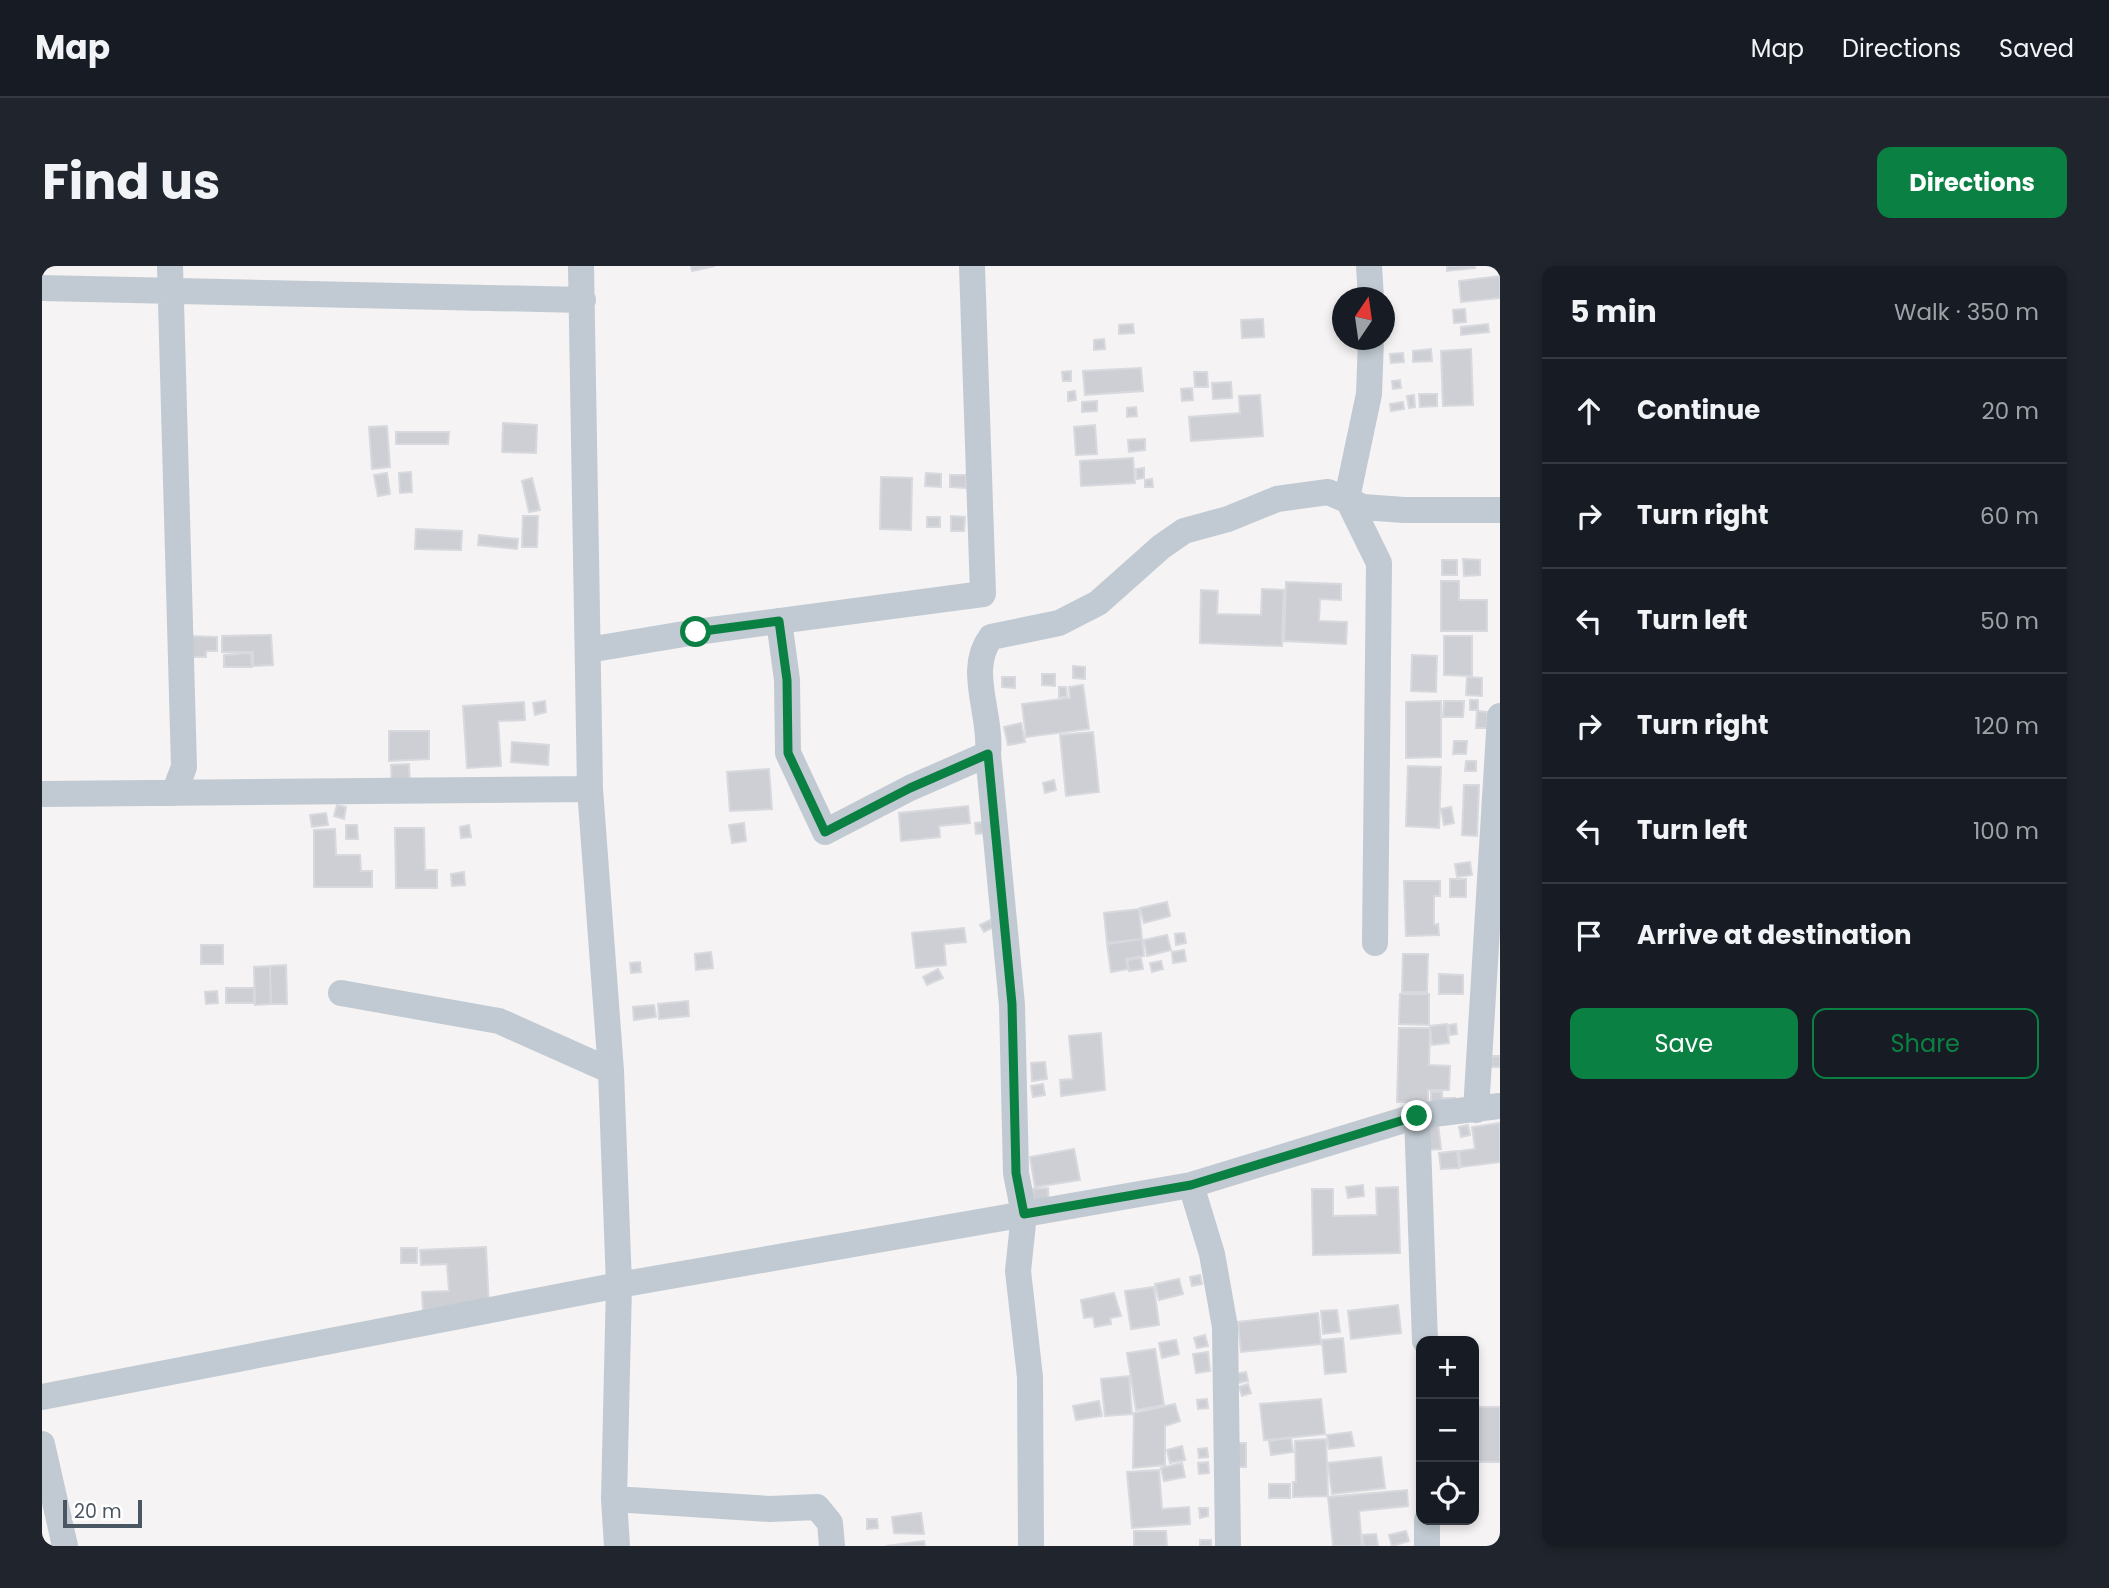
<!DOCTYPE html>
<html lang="en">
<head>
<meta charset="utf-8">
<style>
  :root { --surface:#171b24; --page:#20242c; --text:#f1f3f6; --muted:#9ea1a6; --line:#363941; --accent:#0b8043 }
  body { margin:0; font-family:Poppins,sans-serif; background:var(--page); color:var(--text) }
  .controls { position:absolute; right:21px; bottom:21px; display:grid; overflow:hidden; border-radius:14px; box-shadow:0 4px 10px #0003 }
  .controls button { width:63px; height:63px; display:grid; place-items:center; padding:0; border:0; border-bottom:2px solid var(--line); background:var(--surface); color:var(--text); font:35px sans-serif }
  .compass { position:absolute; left:1290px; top:21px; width:63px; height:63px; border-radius:50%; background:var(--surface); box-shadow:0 4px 10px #0003; rotate:13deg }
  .scale { position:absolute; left:21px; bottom:18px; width:79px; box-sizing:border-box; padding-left:7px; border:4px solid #4a5661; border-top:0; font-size:19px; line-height:24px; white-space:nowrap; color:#4a5661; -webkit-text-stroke:5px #fff; paint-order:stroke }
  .stop { position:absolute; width:21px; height:21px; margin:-16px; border:5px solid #0b8043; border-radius:50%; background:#fff }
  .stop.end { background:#0b8043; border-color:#fff; box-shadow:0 2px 7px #0008 }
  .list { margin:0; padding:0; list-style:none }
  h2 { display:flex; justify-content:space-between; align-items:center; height:91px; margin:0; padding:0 28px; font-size:30px }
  h2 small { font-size:23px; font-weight:400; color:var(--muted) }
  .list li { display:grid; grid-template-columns:46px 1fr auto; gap:21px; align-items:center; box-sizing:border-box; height:105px; padding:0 28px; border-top:2px solid var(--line) }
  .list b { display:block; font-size:26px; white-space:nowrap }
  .list em { font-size:23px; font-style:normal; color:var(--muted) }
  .actions { display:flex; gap:14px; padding:21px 28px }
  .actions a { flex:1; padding:16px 0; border:2px solid var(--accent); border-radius:14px; text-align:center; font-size:24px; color:var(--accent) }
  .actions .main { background:var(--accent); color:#fff }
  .icon { flex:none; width:38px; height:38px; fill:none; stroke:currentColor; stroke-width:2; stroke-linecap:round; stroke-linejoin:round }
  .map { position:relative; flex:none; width:1458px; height:1280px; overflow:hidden; border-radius:14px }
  header { display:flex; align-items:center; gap:42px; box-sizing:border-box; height:98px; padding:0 35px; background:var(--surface); border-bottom:2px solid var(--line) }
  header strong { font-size:33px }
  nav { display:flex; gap:38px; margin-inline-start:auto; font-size:24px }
  .intro { display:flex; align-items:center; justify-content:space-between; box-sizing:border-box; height:168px; padding:0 42px }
  h1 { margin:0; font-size:49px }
  .button { padding:18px 32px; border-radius:14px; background:var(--accent); color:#fff; font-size:24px; font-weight:700 }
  main { display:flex; gap:42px; padding:0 42px }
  aside { flex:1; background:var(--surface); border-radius:14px; box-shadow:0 4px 10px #0003 }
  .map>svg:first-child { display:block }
  .building { fill:#cdcfd5; stroke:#d7d9de; stroke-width:2 }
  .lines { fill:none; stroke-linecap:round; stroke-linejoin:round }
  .minor { stroke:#c1cad2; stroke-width:26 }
  .route { stroke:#0b8043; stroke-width:9 }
</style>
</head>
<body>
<header>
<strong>Map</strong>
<nav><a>Map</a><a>Directions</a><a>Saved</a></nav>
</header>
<div class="intro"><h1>Find us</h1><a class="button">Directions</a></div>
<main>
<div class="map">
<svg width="1458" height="1280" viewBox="0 0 1458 1280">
  <rect width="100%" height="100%" fill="#f5f3f3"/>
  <path class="building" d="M649 0H673L650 5Z
    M1405 0H1432L1433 2 1405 5Z
    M1458 10V32L1419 36 1417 15Z
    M1423 43 1424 56 1412 57 1411 44Z
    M1221 53 1222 71 1200 72 1199 54Z
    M1091 58 1092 67 1077 68V59Z
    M1446 58 1447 66 1419 69V61Z
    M1062 73 1063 83 1052 84V74Z
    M1389 83 1390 95 1371 96V85Z
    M1429 83 1431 139 1401 140 1399 85Z
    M1361 87 1362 96 1349 97 1348 88Z
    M1099 102 1101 125 1043 129 1041 105Z
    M1029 105V115H1021L1020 106Z
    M1152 106H1165L1166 121H1153Z
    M1358 114 1359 122 1351 123 1350 115Z
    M1189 116 1190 132 1171 133 1170 117Z
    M1150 122 1151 134 1140 135 1139 123Z
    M1033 125 1034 134 1026 135V126Z
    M1377 128H1395V140L1378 141Z
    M1218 129 1221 170 1149 175 1147 151 1198 147 1197 130Z
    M1372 129 1373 141 1367 142 1365 130Z
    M1055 135V145L1040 146V136Z
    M1361 136 1362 143 1349 145 1348 138Z
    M1094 141 1095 150 1085 151V142Z
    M461 157 495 159 494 187 460 186Z
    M1053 159 1055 188 1034 189 1032 161Z
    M345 160 348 201 330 203 327 161Z
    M354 166H407L406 178H354Z
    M1103 173V184L1087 186 1086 174Z
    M1091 192 1093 217 1039 220 1038 195Z
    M1102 202V212L1095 213 1094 203Z
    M369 206 370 226 358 227 357 207Z
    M345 207 348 228 336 230 332 209Z
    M884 207 899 208V221L883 220Z
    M908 209H924V222L908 221Z
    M839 211 870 212 869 264 838 263Z
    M490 212 498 244 487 246 480 215Z
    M1110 213 1111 221H1103V214Z
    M481 250H496L495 281H480Z
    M909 250 923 251 922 265H909Z
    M885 251H898V261H885Z
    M374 263 420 265 419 284 373 283Z
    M437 269 476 273 475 283 436 279Z
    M1421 293 1438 294V309L1422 310Z
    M1400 294H1415V309H1400Z
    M1399 315H1417V334H1445V365H1399Z
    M1244 316 1299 318V334L1278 333 1277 355 1305 356 1304 378 1242 375Z
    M1220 323 1242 324 1240 380 1158 377 1159 324 1176 325 1175 348 1219 349Z
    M229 369 231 399 211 400V386H180V370Z
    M146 370 175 371V385H164V391H145Z
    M1402 370H1430V410L1402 409Z
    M209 387 210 401H182V389Z
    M1370 389 1395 390 1394 426 1369 425Z
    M1031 400 1043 401V413L1031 412Z
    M1000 408H1013V420L1000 419Z
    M960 411H973V422L960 421Z
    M1425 411 1440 412V430L1424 429Z
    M1041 419 1047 463 984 471 980 438 1028 432 1027 421Z
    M1017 421H1024L1025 431H1017Z
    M1428 434H1436V444H1428Z
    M503 435 504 446 493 449 491 437Z
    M1399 435V491L1364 492V436Z
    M1402 435H1422L1421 451H1401Z
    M482 436 483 454 456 455 459 500 425 502 421 440Z
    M1435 445 1445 446V462H1434Z
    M979 457 983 476 966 479 962 461Z
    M347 465H387V493L347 495Z
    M1051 466 1057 526 1024 530 1018 469Z
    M1412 475H1425L1424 488H1411Z
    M470 476 507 479 506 499 469 496Z
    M1424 495H1434V505H1423Z
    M367 498 368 521 350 522 349 499Z
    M1366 500 1399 501 1397 562 1364 560Z
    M727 503 730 543 688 545 685 506Z
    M1012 514 1014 524 1003 527 1001 517Z
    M1422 519H1437L1435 570 1420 569Z
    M295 539 304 541 302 553 292 550Z
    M926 540 928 557 897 560 898 571 859 575 857 547Z
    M1409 541 1412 557 1402 559 1399 543Z
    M284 547 286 559 270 561 268 549Z
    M942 556 944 567 934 568 933 557Z
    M702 557 704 575 690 577 687 559Z
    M304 559H315L316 573H304Z
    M427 559 429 571 419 572 418 561Z
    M353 562H382L383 604H395V622H354Z
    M293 563 294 589H318L319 605H330V621H272V564Z
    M1428 596 1430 609 1415 611 1413 598Z
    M422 606 423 619 410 620 409 608Z
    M1408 613H1424V631H1408Z
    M1362 615H1398V630H1392V659L1396 658 1397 669 1364 670Z
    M1125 636 1128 650 1102 657 1098 642Z
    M1097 643 1100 673 1065 677 1062 647Z
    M948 654 951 661 942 666 938 659Z
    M922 662 924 676 902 678 904 699 874 702 870 667Z
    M1142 667 1144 677 1134 679 1133 668Z
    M1125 669 1129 684 1105 690 1102 674Z
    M1100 673 1102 690 1084 693 1086 703 1069 706 1065 678Z
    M159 679H181V698H159Z
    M1142 684 1144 695 1131 697 1130 686Z
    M669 686 671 702 654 704 653 688Z
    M1361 688H1386L1385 726H1360Z
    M1099 692 1101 703 1087 705 1085 694Z
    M1119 695 1121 703 1110 706 1108 697Z
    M598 696 599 706 589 707 588 697Z
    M244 699 245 738H229L228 700Z
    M228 700 229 738 213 739 212 701Z
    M896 703 901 712 885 719 881 711Z
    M1397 708 1421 709V728H1397Z
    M184 722H212V737H184Z
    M175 725 176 737 164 738 163 726Z
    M1358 728H1387V759L1357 758Z
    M646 735 647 750 617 753 616 738Z
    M612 739 614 751 592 754 591 741Z
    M1405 758 1407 777 1390 779 1388 760Z
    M1414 758 1415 768 1408 769 1407 759Z
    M1357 762H1388L1387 799 1408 800 1407 824H1386V836H1355Z
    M1059 767 1063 824 1019 830 1018 814 1031 813 1027 770Z
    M1450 790H1458V801H1449Z
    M1003 796 1005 813 990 815 989 797Z
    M1001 818 1003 829 991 831 989 820Z
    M1389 826H1400V832H1413V840H1389Z
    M1458 857V896L1419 901 1417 885 1433 883 1430 861Z
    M1396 858 1399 883 1383 884 1380 859Z
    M1426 859 1428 869 1419 871 1417 861Z
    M1032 883 1038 914 993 921 988 891Z
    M1415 885 1417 902 1399 903 1397 887Z
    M1321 919 1322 930 1306 932 1304 921Z
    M1356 921 1358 987 1271 989 1270 923H1291V950L1335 949 1334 922Z
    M1006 922 1007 943 993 944 991 923Z
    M444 981 447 1041 381 1044 380 1026 407 1025 405 998 379 999 378 984Z
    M359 982H375V997H359Z
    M1158 1009 1160 1018 1150 1020 1148 1011Z
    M1137 1013 1141 1028 1117 1034 1113 1018Z
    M1112 1021 1117 1059 1089 1063 1083 1025Z
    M1072 1027 1079 1050 1068 1052 1069 1058 1053 1061 1051 1051 1042 1052 1039 1034Z
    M1356 1039 1359 1067 1309 1073 1306 1045Z
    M1295 1044 1298 1066 1281 1068 1279 1045Z
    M1276 1047 1279 1078 1199 1086 1196 1056Z
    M1163 1069 1166 1080 1155 1082 1152 1072Z
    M1301 1072 1304 1106 1283 1108 1280 1074Z
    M1134 1074 1137 1088 1120 1092 1117 1077Z
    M1113 1083 1122 1139 1094 1144 1085 1087Z
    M1166 1086 1168 1105 1154 1107 1151 1088Z
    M1204 1106 1206 1115 1196 1117 1194 1108Z
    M1087 1110 1090 1148 1063 1150 1059 1113Z
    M1206 1118 1209 1127 1200 1130 1197 1121Z
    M1165 1133 1166 1142 1156 1143 1155 1134Z
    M1279 1133 1283 1168 1222 1174 1218 1138Z
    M1057 1135 1060 1150 1034 1154 1031 1140Z
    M1133 1138 1138 1155 1123 1160V1199L1091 1202 1092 1147Z
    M1432 1141H1458V1196H1434L1436 1162H1432Z
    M1309 1166 1312 1180 1287 1183 1285 1169Z
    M1249 1172 1251 1186 1229 1189 1227 1175Z
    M1284 1173 1286 1230 1251 1231V1216H1254L1253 1175Z
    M1193 1177H1204V1201H1193Z
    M1140 1180 1143 1194 1128 1197 1125 1184Z
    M1165 1182 1166 1191 1157 1192 1156 1183Z
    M1339 1191 1343 1222 1290 1228 1286 1197Z
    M1166 1196 1167 1207 1157 1208 1156 1197Z
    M1140 1197 1143 1211 1122 1215 1119 1202Z
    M1117 1204 1120 1243 1147 1241 1148 1258 1090 1262 1085 1206Z
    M1227 1218H1248V1232H1227Z
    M1365 1224 1366 1240 1317 1245 1320 1280H1291L1286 1231Z
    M1157 1242H1166V1250L1158 1252Z
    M879 1247 882 1268 852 1267 850 1251Z
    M825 1253H835L836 1262 825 1263Z
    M1092 1265H1124L1125 1280H1092Z
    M1364 1265 1367 1275 1350 1280 1347 1269Z
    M1334 1268 1336 1280H1322L1320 1269Z
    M1158 1274H1169V1280H1158Z
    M882 1275 883 1280H844Z"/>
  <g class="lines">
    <path class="minor" d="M128 0 142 501 132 527
      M539 0 548 523 569 805 577 1019 572 1233 575 1280
      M1327 0 1329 32
      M0 22 541 34
      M1329 74 1327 128 1305 232 1337 297 1333 677
      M737 355 745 414 746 487 783 566 868 522 946 488C950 447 924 404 949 371L1017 357 1056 337 1119 281 1142 265 1186 253 1235 233 1286 226 1321 241 1362 244H1458
      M546 384 654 366 941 328 930 0
      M946 488 970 739 974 907 982 948 976 1005 988 1111 989 1280
      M0 528 548 523
      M299 727 457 755 569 805
      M1434 844 1458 450
      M1375 850 1383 1075
      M1149 919 1170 988 1183 1061 1186 1280
      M0 1131 577 1019 1149 919 1375 850 1458 840
      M0 1178 23 1280
      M572 1233 728 1243 775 1241 788 1257 790 1280
      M1385 1254V1280"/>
  </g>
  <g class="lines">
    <path class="route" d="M654 366 737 355 745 414 746 487 783 566 868 522 946 488 970 738 974 907 982 948 1149 919 1375 850"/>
  </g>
</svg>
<div class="controls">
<button>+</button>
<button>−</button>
<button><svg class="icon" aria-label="locate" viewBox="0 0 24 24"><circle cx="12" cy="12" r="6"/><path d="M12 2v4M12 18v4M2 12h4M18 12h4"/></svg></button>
</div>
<svg class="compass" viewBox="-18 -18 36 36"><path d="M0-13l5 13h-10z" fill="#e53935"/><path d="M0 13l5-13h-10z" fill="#9ea1a6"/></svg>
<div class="scale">20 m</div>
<div class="stop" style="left:654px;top:366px"></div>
<div class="stop end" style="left:1375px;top:850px"></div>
</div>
<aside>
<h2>5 min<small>Walk · 350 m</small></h2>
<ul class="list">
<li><svg class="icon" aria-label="ahead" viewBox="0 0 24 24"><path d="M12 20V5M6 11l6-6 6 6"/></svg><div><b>Continue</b></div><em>20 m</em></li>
<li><svg class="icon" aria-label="right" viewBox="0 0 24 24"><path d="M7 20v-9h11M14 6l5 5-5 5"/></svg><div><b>Turn right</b></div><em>60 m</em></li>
<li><svg class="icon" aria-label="left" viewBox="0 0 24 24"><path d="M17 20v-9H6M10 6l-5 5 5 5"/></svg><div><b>Turn left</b></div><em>50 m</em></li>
<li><svg class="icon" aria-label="right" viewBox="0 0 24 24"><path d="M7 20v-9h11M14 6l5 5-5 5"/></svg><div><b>Turn right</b></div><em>120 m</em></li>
<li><svg class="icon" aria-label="left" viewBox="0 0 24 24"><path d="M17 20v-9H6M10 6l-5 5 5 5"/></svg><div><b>Turn left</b></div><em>100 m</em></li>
<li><svg class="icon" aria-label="arrive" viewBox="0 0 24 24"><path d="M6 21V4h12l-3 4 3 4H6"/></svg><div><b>Arrive at destination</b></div></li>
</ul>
<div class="actions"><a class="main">Save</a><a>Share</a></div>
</aside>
</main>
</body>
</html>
